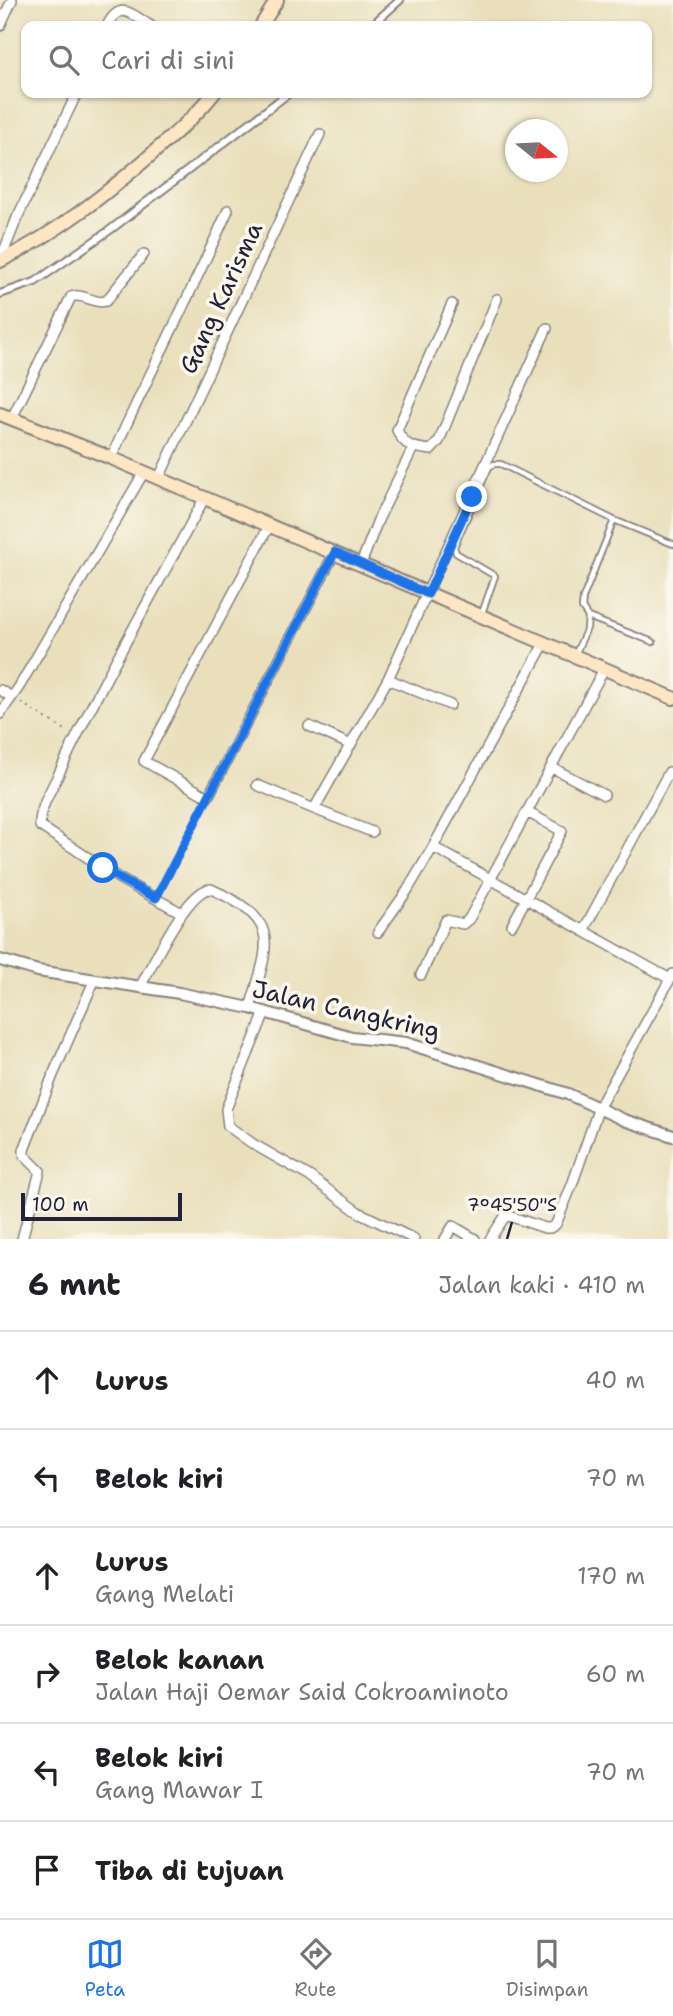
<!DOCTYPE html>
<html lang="id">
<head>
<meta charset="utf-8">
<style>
  :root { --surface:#fff; --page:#f6f6f6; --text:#202124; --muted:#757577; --line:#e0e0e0; --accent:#1a73e8 }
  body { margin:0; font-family:"Shantell Sans",sans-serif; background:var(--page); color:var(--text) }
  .compass { position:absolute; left:505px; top:119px; width:63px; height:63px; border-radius:50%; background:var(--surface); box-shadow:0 2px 5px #0004; rotate:108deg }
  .scale { position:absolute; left:21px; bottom:18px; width:161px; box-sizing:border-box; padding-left:7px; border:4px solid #22223b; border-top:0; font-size:19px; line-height:24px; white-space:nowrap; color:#22223b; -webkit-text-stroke:5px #fbf7ec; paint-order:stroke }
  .stop { position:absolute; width:21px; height:21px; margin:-16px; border:5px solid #1a73e8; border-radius:50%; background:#fff }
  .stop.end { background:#1a73e8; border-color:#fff; box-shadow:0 2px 7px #0008 }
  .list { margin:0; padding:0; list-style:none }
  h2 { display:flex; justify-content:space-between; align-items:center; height:91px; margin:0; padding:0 28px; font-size:30px }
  h2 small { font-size:23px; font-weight:400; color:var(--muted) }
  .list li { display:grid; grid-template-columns:46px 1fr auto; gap:21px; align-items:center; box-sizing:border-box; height:98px; padding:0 28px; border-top:2px solid var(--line) }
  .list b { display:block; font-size:26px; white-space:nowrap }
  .list p { margin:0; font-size:23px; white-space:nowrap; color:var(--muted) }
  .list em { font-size:23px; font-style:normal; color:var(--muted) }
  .icon { flex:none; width:38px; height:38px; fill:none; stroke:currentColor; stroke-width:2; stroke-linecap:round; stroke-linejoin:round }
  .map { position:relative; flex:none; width:673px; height:1239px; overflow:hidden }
  .search { position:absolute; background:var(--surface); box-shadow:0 2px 5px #0004; left:21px; right:21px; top:21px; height:77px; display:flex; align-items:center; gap:18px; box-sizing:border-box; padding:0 24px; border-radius:14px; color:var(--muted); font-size:26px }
  .sheet { height:679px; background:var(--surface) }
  nav { display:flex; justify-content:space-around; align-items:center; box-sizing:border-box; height:98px; border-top:2px solid var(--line); background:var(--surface); font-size:19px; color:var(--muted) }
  nav a { display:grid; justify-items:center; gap:4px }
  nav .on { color:var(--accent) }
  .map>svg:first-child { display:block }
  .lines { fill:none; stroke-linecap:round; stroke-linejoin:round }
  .service-casing { stroke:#86807b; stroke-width:8 }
  .pedestrian-casing { stroke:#86807b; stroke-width:10 }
  .minor-casing { stroke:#86807b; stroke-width:12 }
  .tertiary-casing { stroke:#86807b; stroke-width:14 }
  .secondary-casing { stroke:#86807b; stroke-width:16 }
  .path { stroke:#86807b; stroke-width:2; stroke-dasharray:2 5; stroke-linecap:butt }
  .service { stroke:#fff; stroke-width:4.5 }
  .pedestrian { stroke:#fff; stroke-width:6 }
  .minor { stroke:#fff; stroke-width:9 }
  .tertiary { stroke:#fff; stroke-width:10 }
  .secondary { stroke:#fce6c4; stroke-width:12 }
  .route { stroke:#1a73e8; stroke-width:9 }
  .ticks { fill:none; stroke:#22223b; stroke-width:2.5 }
  .labels { text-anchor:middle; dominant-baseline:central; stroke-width:7; stroke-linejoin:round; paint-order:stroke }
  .street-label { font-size:24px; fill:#22223b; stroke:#fbf7ec }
  .ticks-label { font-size:18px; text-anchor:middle; fill:#22223b; stroke:#fbf7ec; stroke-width:7; stroke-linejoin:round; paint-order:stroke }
</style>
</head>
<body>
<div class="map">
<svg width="673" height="1239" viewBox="0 0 673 1239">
  <rect width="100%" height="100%" fill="#fbf7ec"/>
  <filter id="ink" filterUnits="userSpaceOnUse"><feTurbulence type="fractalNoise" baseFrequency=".0143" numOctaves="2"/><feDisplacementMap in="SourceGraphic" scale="14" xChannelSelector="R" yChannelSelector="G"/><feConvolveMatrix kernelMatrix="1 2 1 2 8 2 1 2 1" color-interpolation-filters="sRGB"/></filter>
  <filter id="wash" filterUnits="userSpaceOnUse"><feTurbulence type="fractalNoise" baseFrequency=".00686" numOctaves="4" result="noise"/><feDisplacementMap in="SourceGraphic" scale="28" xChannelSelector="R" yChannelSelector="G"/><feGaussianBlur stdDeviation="1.57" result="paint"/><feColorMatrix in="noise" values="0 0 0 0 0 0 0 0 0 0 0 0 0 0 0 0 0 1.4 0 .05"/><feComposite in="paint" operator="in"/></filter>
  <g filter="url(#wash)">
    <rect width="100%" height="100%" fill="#e9dfbb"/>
  </g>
  <g filter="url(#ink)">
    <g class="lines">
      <g class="service-casing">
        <path id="service" d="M481 616 495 576 456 553 454 547 489 467 494 464H501L614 520 673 544
          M588 617 653 642
          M575 655 587 628 588 617 582 608 583 598 614 520"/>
      </g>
      <g class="pedestrian-casing">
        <path id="pedestrian" d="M371 26 400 0
          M0 294 35 282 110 230 289 93"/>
      </g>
      <g class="minor-casing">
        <path id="minor" d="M0 26 12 0
          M107 26C120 0 131 14 151 26
          M0 261 17 218 77 93
          M452 304 397 430C404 447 415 448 431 450L439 441 497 299
          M12 418 71 297C83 292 94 305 106 301L144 254
          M111 458C149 374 191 294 228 210
          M159 478 320 134
          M269 526 144 761 208 797 335 552
          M361 564 378 520 413 448
          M388 679 450 705
          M0 690 12 697
          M0 714 19 687 144 472
          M309 726 351 745
          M551 767 604 795
          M257 785 314 809
          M372 832 314 809 388 679 547 328
          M433 847 670 979
          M182 913 120 879 40 826C39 807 54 785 62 767 105 675 157 587 205 497
          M512 925 562 831 527 812
          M583 931 669 772
          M378 932 407 891 433 847 545 642
          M421 975 446 920 463 924 469 919 604 669
          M140 987C152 966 188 888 211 889 283 921 269 943 250 1008
          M265 1012 226 1109 228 1126 253 1144 309 1176 358 1212 414 1239
          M22 1239 40 1171 24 1155V1150L53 1075 94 981
          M445 1239 453 1226 475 1239
          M490 1239 506 1215 545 1228H550L556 1224 572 1185 599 1107 673 974"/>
      </g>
      <g class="tertiary-casing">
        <path id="tertiary" d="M0 960 38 971 179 993 250 1008 352 1037 406 1043 568 1094 624 1120 673 1136"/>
      </g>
      <g class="secondary-casing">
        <path id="secondary" d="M261 26 277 0
          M0 261C57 233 106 194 153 153 174 134 196 116 214 93
          M0 414 111 458 673 698"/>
      </g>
      <path class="path" d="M21 703 67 731
        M161 890 204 804"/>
      <use href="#service" class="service"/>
      <use href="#pedestrian" class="pedestrian"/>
      <use href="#minor" class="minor"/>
      <use href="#tertiary" class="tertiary"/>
      <use href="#secondary" class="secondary"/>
    </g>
  </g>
  <g class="lines" filter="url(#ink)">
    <path class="route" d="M103 868 120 879 156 898 335 552 428 594 472 497"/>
  </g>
  <path class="ticks" d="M507 1239 512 1222"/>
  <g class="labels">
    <g class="street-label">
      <text transform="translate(221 298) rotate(-65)">Gang Karisma</text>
      <text transform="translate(346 1010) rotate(13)">Jalan Cangkring</text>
    </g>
  </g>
  <g class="ticks-label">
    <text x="512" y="1211">7°45'50"S</text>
  </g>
</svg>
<svg class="compass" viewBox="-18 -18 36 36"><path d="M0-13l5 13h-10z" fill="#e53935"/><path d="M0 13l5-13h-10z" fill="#757577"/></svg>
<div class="scale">100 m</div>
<div class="stop" style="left:103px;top:868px"></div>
<div class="stop end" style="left:472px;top:497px"></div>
<div class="search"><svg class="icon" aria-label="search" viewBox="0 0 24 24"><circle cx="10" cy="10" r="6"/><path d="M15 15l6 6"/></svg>Cari di sini</div>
</div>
<section class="sheet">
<h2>6 mnt<small>Jalan kaki · 410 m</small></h2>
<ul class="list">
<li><svg class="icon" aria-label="ahead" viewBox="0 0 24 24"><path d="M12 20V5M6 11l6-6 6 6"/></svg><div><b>Lurus</b></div><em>40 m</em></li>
<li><svg class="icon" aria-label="left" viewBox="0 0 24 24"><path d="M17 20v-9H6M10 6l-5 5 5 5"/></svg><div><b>Belok kiri</b></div><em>70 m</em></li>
<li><svg class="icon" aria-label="ahead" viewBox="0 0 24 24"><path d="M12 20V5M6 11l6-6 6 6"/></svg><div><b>Lurus</b><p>Gang Melati</p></div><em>170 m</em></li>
<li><svg class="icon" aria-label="right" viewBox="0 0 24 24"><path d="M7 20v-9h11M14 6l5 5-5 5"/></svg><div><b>Belok kanan</b><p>Jalan Haji Oemar Said Cokroaminoto</p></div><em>60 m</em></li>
<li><svg class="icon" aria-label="left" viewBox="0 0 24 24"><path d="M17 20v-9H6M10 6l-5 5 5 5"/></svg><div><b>Belok kiri</b><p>Gang Mawar I</p></div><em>70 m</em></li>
<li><svg class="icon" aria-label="arrive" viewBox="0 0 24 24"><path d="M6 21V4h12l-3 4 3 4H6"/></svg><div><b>Tiba di tujuan</b></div></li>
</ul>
</section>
<nav>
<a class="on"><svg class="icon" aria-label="map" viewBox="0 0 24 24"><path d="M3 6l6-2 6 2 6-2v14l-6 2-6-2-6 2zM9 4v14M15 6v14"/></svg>Peta</a>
<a><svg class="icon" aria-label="directions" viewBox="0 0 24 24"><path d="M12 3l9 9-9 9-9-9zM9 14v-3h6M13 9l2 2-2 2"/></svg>Rute</a>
<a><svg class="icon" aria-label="saved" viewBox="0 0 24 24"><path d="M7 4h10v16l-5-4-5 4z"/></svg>Disimpan</a>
</nav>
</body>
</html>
